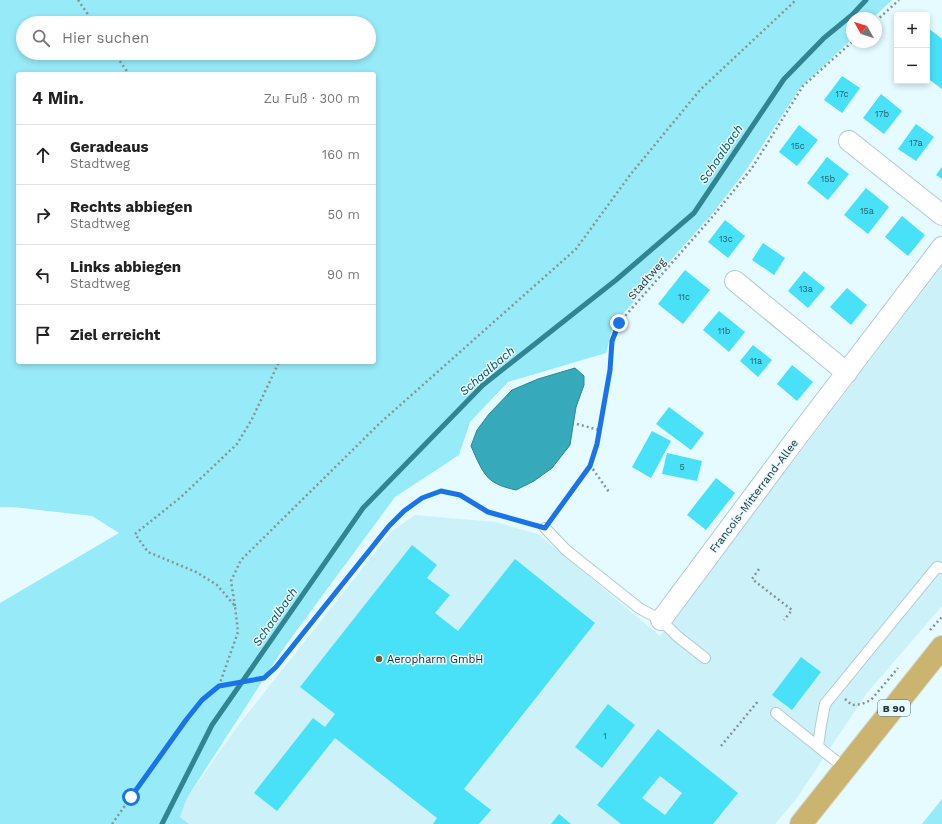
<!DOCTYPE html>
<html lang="de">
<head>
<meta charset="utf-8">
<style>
  :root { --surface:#fff; --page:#f2f2f2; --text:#222; --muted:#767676; --line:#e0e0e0 }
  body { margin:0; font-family:"Work Sans",sans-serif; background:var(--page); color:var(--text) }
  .controls { position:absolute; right:12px; top:12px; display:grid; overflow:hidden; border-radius:4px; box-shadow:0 2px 6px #0003 }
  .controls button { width:36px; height:36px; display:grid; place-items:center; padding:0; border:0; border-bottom:1px solid var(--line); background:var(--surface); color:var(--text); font:20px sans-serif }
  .compass { position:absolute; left:846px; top:12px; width:36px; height:36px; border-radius:50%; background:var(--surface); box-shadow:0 2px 6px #0003; rotate:309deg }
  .stop { position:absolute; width:12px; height:12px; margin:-9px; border:3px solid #1a73e8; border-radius:50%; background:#fff }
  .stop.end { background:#1a73e8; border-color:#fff; box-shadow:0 1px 4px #0008 }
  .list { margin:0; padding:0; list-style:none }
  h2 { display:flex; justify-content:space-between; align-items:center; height:52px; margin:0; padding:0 16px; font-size:17px }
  h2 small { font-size:13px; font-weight:400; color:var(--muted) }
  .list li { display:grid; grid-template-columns:26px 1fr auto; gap:12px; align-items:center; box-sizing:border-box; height:60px; padding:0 16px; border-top:1px solid var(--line) }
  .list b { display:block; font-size:15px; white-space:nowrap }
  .list p { margin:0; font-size:13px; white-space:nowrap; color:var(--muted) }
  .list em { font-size:13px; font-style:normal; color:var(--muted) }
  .icon { flex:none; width:22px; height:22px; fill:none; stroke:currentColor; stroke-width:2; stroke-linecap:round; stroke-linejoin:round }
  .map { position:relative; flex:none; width:942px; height:824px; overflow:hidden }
  .search { position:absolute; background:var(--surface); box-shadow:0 2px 6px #0003; left:16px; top:16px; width:360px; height:44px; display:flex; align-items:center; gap:10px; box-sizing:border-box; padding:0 14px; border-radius:22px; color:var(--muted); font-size:15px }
  .panel { position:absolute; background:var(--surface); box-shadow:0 2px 6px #0003; left:16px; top:72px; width:360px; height:292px; border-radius:4px }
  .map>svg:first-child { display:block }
  .built { fill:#ccf1f8 }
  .green { fill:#97eaf8; fill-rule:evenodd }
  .water { fill:#36a9ba; stroke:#318592 }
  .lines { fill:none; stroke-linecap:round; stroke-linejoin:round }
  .stream { stroke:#318592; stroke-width:5 }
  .building { fill:#48e1f8; fill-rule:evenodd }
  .service-casing { stroke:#b1cbd0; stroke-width:12 }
  .minor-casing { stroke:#b1cbd0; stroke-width:22 }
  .primary-casing { stroke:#d8dada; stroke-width:24 }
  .path { stroke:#849497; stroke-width:2.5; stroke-dasharray:2 3; stroke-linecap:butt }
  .service { stroke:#fff; stroke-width:10 }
  .minor { stroke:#fff; stroke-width:20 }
  .primary { stroke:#cab470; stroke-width:22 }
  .route { stroke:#1a73e8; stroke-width:5 }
  .poi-dot { fill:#715e2c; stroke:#e5fbff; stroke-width:1.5 }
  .labels { text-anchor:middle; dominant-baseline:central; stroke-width:3; stroke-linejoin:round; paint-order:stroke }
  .number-label { font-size:9px; fill:#2e5d64 }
  .shield { fill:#e5fbff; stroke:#5f6e70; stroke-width:1 }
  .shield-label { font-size:10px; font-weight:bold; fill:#263133 }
  .street-label { font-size:11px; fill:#263133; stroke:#e5fbff }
  .poi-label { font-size:11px; fill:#263133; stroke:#e5fbff; text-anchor:start }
  .water-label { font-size:12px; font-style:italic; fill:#0a4d57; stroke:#e5fbff }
</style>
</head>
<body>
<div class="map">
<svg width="942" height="824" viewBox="0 0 942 824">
  <rect width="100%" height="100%" fill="#e5fbff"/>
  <path class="built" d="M942 266V606L867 693 797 798 775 824H189L180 817 187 798 237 727 392 531 415 515 495 522 538 534 660 636Z"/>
  <path class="green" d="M0 0H892L873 18H852V39L800 88 747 169 712 214 613 325 606 353 508 382 470 422 459 455 395 497 283 649 187 798 180 817 189 824H0V603L119 533 92 516 13 507H0ZM23 23H369V53H23ZM18 74H374V362H18Z
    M942 799V824H922Z"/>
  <path class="water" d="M575 368 584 376V385L576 407 570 445 552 468 534 481 516 490C508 488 499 486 492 481 482 474 476 457 471 446L477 430 489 414 512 390 538 379Z"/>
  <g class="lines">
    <path class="stream" d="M162 824 212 725 363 508 483 385 616 280 694 213 784 79 824 38 852 15 866 0"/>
  </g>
  <path class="building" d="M927 27 942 39V89L927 78Z
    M842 76 860 88 842 113 824 100Z
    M881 94 902 111 884 134 863 118Z
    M916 124 934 137 916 161 898 149Z
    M799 125 818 140 797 166 779 152Z
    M827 157 849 174 828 200 807 183Z
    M942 167V179L936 175Z
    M866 188 889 207 868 234 844 215Z
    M902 216 925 235 908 256 885 237Z
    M725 220 745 236 728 258 708 242Z
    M763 243 785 258 774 275 752 260Z
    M685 270 710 290 683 324 658 304Z
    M804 271 825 288 808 308 788 291Z
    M847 288 867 305 851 325 830 307Z
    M719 311 745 332 729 352 703 330Z
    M753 345 772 360 758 377 740 361Z
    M792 365 813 382 797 401 777 384Z
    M669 407 704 433 691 450 656 424Z
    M652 431 671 441 651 478 632 467Z
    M667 453 702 461 697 481 662 474Z
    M716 478 735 493 706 530 687 515Z
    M412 545 437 565 427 578 450 595 435 613 458 631 515 559 595 623 464 789 491 810 479 824H433L437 818 335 738 277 811 254 793 313 718 325 727 335 714 300 687Z
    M801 657 821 672 792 710 772 695Z
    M608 704 635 725 602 768 575 747Z
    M658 729 738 793 713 824H621L597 805ZM660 776 682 793 665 815 642 798Z
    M559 814 571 824H551Z"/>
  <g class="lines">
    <g class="service-casing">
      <path id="service" d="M545 528 566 550 639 608 661 620 677 636 705 658
        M776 713 846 769
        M818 746 821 725 825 704 937 567 942 568"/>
    </g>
    <g class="minor-casing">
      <path id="minor" d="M849 141 942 215
        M735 281 847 373
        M661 620 795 440 942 247"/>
    </g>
    <g class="primary-casing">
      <path id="primary" d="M801 824 942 647"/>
    </g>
    <path class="path" d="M78 0 94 23
      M876 21 899 0
      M114 53 129 74
      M577 424 599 430
      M590 465 609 492
      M553 518 590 465 597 444 610 370 612 341 619 323 714 215 752 168 803 86 852 42
      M759 569 752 579 792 610 784 620
      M235 606 231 581 241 560 380 423 576 249 630 175 700 90 796 0
      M930 630 942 617
      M219 686 238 632 235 606 217 585 196 572 148 552 135 534 181 497 237 444 252 419 279 362
      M845 699 852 705 862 704 871 700 898 668
      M721 746 759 700
      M112 824 186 720 202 700 219 686 264 678 276 667 389 525 404 511 422 498 441 491 460 495 488 512 533 525"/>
    <use href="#service" class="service"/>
    <use href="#minor" class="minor"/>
    <use href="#primary" class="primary"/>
  </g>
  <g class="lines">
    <path class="route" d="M131 797 186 720 202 700 219 686 264 678 276 667 389 526 404 511 422 498 441 491 460 495 488 512 545 528 590 466 597 444 610 370 612 341 619 323"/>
  </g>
  <circle class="poi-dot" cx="379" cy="659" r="4"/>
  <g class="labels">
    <g class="number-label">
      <text x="842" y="94">17c</text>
      <text x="882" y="114">17b</text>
      <text x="916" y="143">17a</text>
      <text x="798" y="146">15c</text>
      <text x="828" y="179">15b</text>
      <text x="867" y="211">15a</text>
      <text x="726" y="239">13c</text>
      <text x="806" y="289">13a</text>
      <text x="684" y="297">11c</text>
      <text x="724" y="331">11b</text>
      <text x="756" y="361">11a</text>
      <text x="682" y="467">5</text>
      <text x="605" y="736">1</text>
    </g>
    <rect class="shield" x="878" y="700" width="32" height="16" rx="3"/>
    <g class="shield-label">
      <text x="894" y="708">B 90</text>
    </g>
    <g class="street-label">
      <text transform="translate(647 279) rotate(-49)">Stadtweg</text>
      <text transform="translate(754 496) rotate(-53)">Francois-Mitterrand-Allee</text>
    </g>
    <g class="poi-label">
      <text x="387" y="659">Aeropharm GmbH</text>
    </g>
    <g class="water-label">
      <text transform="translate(721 154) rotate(-56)">Schaalbach</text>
      <text transform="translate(487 371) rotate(-41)">Schaalbach</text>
      <text transform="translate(275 617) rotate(-55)">Schaalbach</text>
    </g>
  </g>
</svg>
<div class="controls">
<button>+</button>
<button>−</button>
</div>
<svg class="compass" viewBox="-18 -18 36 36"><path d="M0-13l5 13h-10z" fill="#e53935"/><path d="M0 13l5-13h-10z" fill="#767676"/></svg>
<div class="stop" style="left:131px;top:797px"></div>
<div class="stop end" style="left:619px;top:323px"></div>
<div class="search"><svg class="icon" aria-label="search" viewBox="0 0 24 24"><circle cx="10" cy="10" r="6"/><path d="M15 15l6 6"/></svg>Hier suchen</div>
<section class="panel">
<h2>4 Min.<small>Zu Fuß · 300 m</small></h2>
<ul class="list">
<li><svg class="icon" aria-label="ahead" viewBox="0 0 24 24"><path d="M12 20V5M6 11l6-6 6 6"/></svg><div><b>Geradeaus</b><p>Stadtweg</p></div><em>160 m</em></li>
<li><svg class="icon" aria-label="right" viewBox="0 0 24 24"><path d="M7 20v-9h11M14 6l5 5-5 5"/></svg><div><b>Rechts abbiegen</b><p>Stadtweg</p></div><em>50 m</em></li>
<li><svg class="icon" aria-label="left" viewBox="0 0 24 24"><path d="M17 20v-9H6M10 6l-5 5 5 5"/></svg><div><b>Links abbiegen</b><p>Stadtweg</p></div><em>90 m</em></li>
<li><svg class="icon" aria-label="arrive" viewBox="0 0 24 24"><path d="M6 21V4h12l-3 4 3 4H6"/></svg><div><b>Ziel erreicht</b></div></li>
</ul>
</section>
</div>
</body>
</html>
